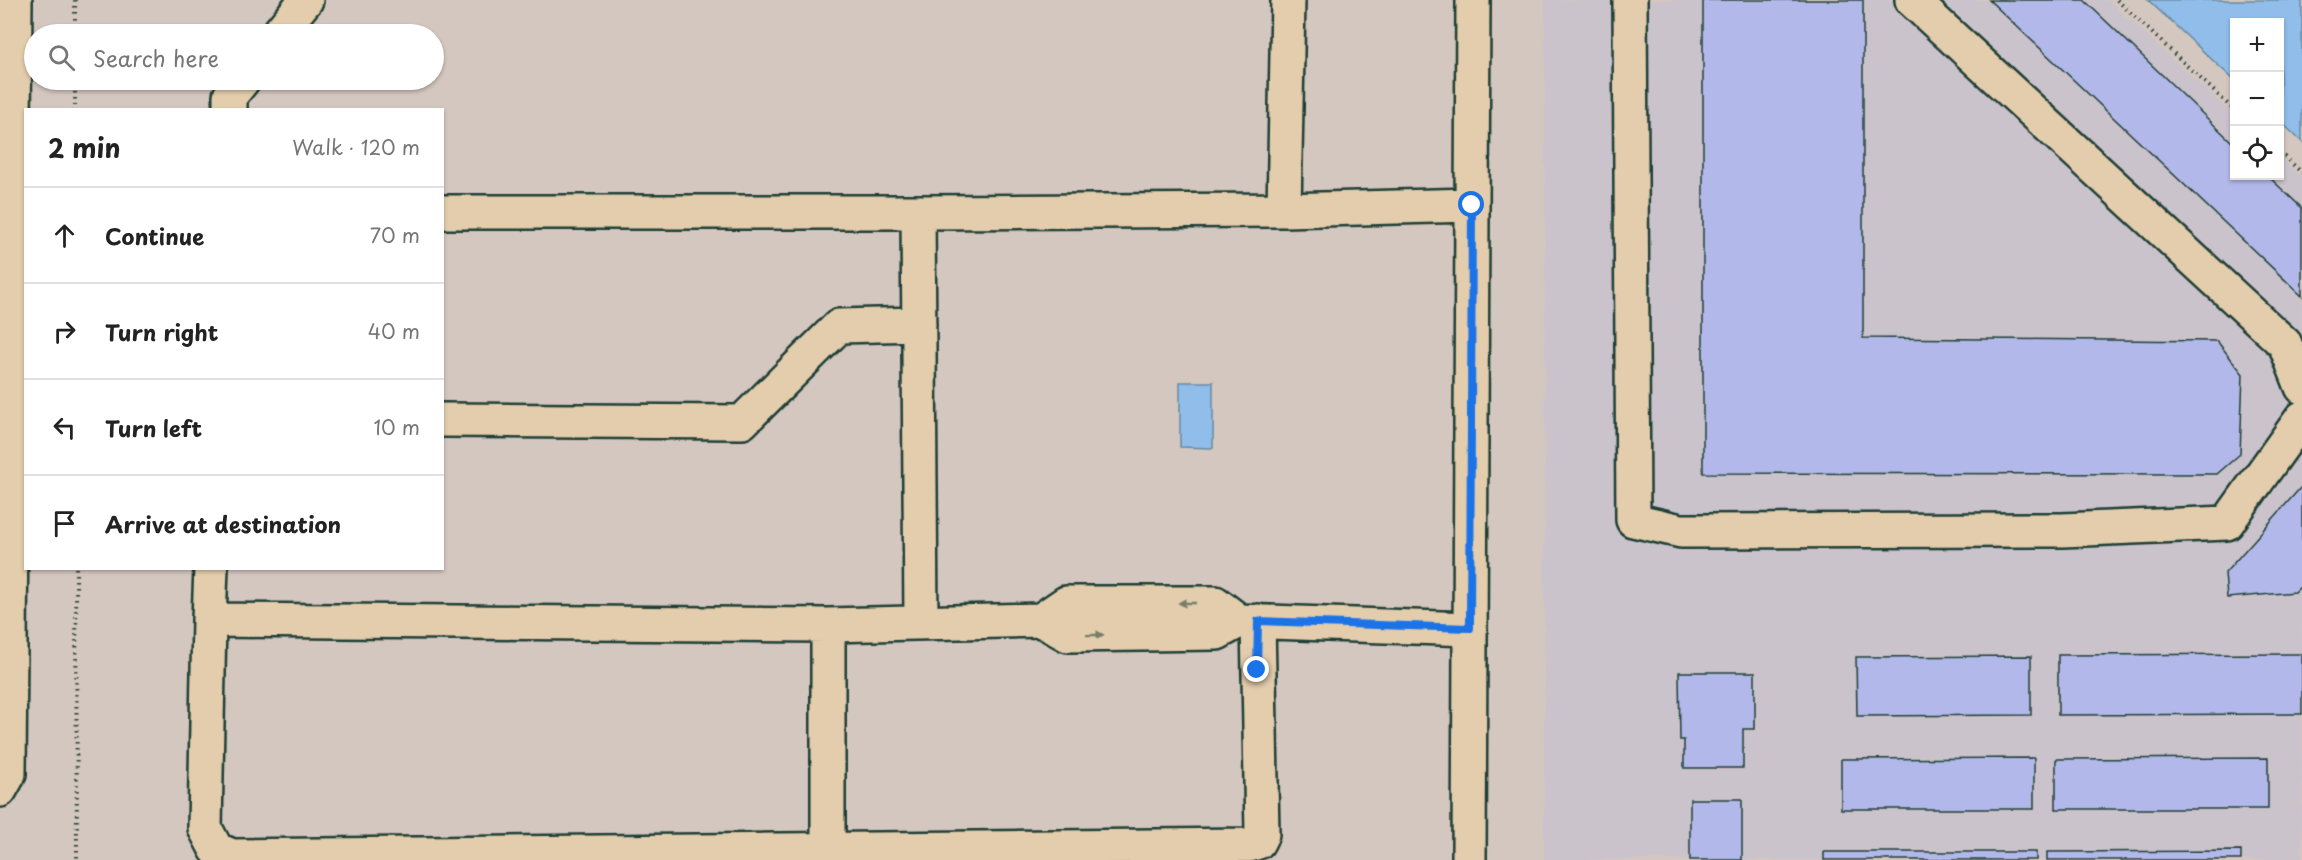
<!DOCTYPE html>
<html lang="en">
<head>
<meta charset="utf-8">
<style>
  :root { --surface:#fff; --page:#f6f6f6; --text:#222; --muted:#767676; --line:#e0e0e0 }
  body { margin:0; font-family:"Playpen Sans",sans-serif; background:var(--page); color:var(--text) }
  .controls { position:absolute; right:18px; top:18px; display:grid; overflow:hidden; border-radius:0px; box-shadow:0 2px 4px #0004 }
  .controls button { width:54px; height:54px; display:grid; place-items:center; padding:0; border:0; border-bottom:2px solid var(--line); background:var(--surface); color:var(--text); font:30px sans-serif }
  .stop { position:absolute; width:18px; height:18px; margin:-14px; border:4px solid #1a73e8; border-radius:50%; background:#fff }
  .stop.end { background:#1a73e8; border-color:#fff; box-shadow:0 2px 6px #0008 }
  .list { margin:0; padding:0; list-style:none }
  h2 { display:flex; justify-content:space-between; align-items:center; height:78px; margin:0; padding:0 24px; font-size:26px }
  h2 small { font-size:20px; font-weight:400; color:var(--muted) }
  .list li { display:grid; grid-template-columns:39px 1fr auto; gap:18px; align-items:center; box-sizing:border-box; height:96px; padding:0 24px; border-top:2px solid var(--line) }
  .list b { display:block; font-size:22px; white-space:nowrap }
  .list em { font-size:20px; font-style:normal; color:var(--muted) }
  .icon { flex:none; width:33px; height:33px; fill:none; stroke:currentColor; stroke-width:2; stroke-linecap:round; stroke-linejoin:round }
  .map { position:relative; flex:none; width:2302px; height:860px; overflow:hidden }
  .search { position:absolute; background:var(--surface); box-shadow:0 2px 4px #0004; left:24px; top:24px; width:420px; height:66px; display:flex; align-items:center; gap:15px; box-sizing:border-box; padding:0 21px; border-radius:33px; color:var(--muted); font-size:22px }
  .panel { position:absolute; background:var(--surface); box-shadow:0 2px 4px #0004; left:24px; top:108px; width:420px; height:462px; border-radius:0px }
  .map>svg:first-child { display:block }
  .built { fill:#cac3cc }
  .water { fill:#91bdea; stroke:#638aa1; stroke-width:1.5 }
  .building { fill:#b2b9ea; stroke:#1f3d34; stroke-width:1.5 }
  .lines { fill:none; stroke-linecap:round; stroke-linejoin:round }
  .minor-casing { stroke:#1f3d34; stroke-width:38 }
  .path { stroke:#1f3d34; stroke-width:4; stroke-dasharray:1.5 4.5; stroke-linecap:butt }
  .minor { stroke:#e3cdac; stroke-width:33 }
  .oneway { fill:#777e6a }
  .route { stroke:#1a73e8; stroke-width:8 }
</style>
</head>
<body>
<div class="map">
<svg width="2302" height="860" viewBox="0 0 2302 860">
  <rect width="100%" height="100%" fill="#d4c7bf"/>
  <filter id="ink" filterUnits="userSpaceOnUse"><feTurbulence type="fractalNoise" baseFrequency=".0167" numOctaves="2"/><feDisplacementMap in="SourceGraphic" scale="12" xChannelSelector="R" yChannelSelector="G"/><feConvolveMatrix kernelMatrix="1 2 1 2 8 2 1 2 1" color-interpolation-filters="sRGB"/></filter>
  <g filter="url(#ink)">
    <path class="built" d="M1545 0H2108L2234 116V176H2280V157L2302 177V860H1544Z"/>
    <path class="water" d="M2148 0H2302V142L2280 121V22H2234V80Z
      M1180 382H1213V448L1180 447Z"/>
    <path class="building" d="M1703 0H1863V338L2217 341 2243 374 2240 454 2217 474 1703 473Z
      M1989 0H2084L2234 144V176H2268L2302 208V296Z
      M2302 486V585L2295 592 2227 598 2225 573Z
      M2302 654V714L2058 715V655Z
      M2031 656V715L1857 716 1856 657Z
      M1679 672H1755V729H1743V768H1684V740H1680Z
      M2034 758V809H1841V759Z
      M2268 758V809H2056V759Z
      M1690 799H1742V860H1690Z
      M2241 851V860H2047V852Z
      M1824 852H2036V860H1824Z"/>
    <g class="lines">
      <g class="minor-casing">
        <path id="minor" d="M1288 0 1284 210 1472 205
          M1630 0 1633 520 1681 531 2062 530 2227 523 2302 418
          M1912 0 2285 344 2302 387
          M278 34 306 0
          M230 110V96L243 80
          M442 212H918
          M442 420 742 422 839 326 919 324
          M211 568 209 620 828 625 1041 620 1068 635 1217 633 1239 621 1470 629
          M209 620 205 828 216 849 232 856 1249 845 1258 842 1262 834 1258 621
          M1041 620 1066 603H1215L1239 621
          M921 622 918 212 1284 210
          M0 790 9 774 15 0
          M828 849V625
          M1469 860 1473 0"/>
      </g>
      <path class="path" d="M75 0V34
        M2117 0 2234 110
        M75 80V110
        M2280 152 2302 173
        M76 568 77 860"/>
      <use href="#minor" class="minor"/>
    </g>
    <defs><path id="oneway-solid" d="M-6-.8H1V-3.2L6.5 0L1 3.2V.8H-6Z" transform="scale(1.5)"/></defs>
    <g class="oneway">
      <use href="#oneway-solid" transform="translate(1187 603) rotate(180)"/>
      <use href="#oneway-solid" transform="translate(1095 635) rotate(-1)"/>
    </g>
  </g>
  <g class="lines" filter="url(#ink)">
    <path class="route" d="M1257 670 1258 621 1470 628 1472 205"/>
  </g>
</svg>
<div class="controls">
<button>+</button>
<button>−</button>
<button><svg class="icon" aria-label="locate" viewBox="0 0 24 24"><circle cx="12" cy="12" r="6"/><path d="M12 2v4M12 18v4M2 12h4M18 12h4"/></svg></button>
</div>
<div class="stop" style="left:1472px;top:205px"></div>
<div class="stop end" style="left:1257px;top:670px"></div>
<div class="search"><svg class="icon" aria-label="search" viewBox="0 0 24 24"><circle cx="10" cy="10" r="6"/><path d="M15 15l6 6"/></svg>Search here</div>
<section class="panel">
<h2>2 min<small>Walk · 120 m</small></h2>
<ul class="list">
<li><svg class="icon" aria-label="ahead" viewBox="0 0 24 24"><path d="M12 20V5M6 11l6-6 6 6"/></svg><div><b>Continue</b></div><em>70 m</em></li>
<li><svg class="icon" aria-label="right" viewBox="0 0 24 24"><path d="M7 20v-9h11M14 6l5 5-5 5"/></svg><div><b>Turn right</b></div><em>40 m</em></li>
<li><svg class="icon" aria-label="left" viewBox="0 0 24 24"><path d="M17 20v-9H6M10 6l-5 5 5 5"/></svg><div><b>Turn left</b></div><em>10 m</em></li>
<li><svg class="icon" aria-label="arrive" viewBox="0 0 24 24"><path d="M6 21V4h12l-3 4 3 4H6"/></svg><div><b>Arrive at destination</b></div></li>
</ul>
</section>
</div>
</body>
</html>
